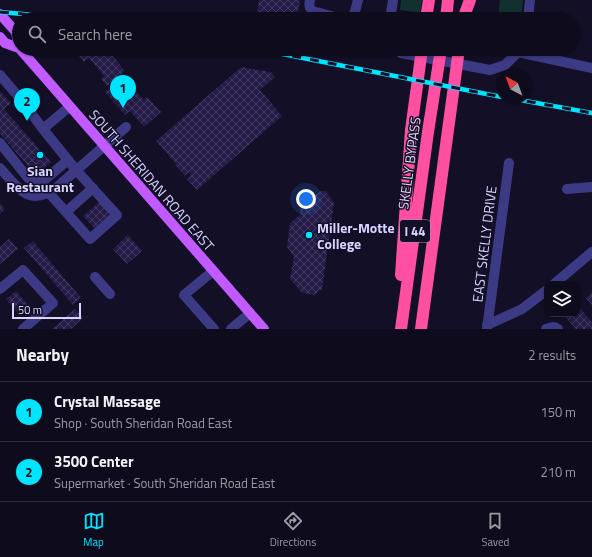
<!DOCTYPE html>
<html lang="en">
<head>
<meta charset="utf-8">
<style>
  :root { --surface:#0e0b1c; --page:#1c1929; --text:#f1f3f6; --muted:#9b9ba3; --line:#2e2b3b; --accent:#00e5ff }
  body { margin:0; font-family:"Titillium Web",sans-serif; background:var(--page); color:var(--text) }
  .controls { position:absolute; right:12px; bottom:12px; display:grid; overflow:hidden; border-radius:8px; box-shadow:0 1px 3px #0004 }
  .controls button { width:36px; height:36px; display:grid; place-items:center; padding:0; border:0; border-bottom:1px solid var(--line); background:var(--surface); color:var(--text); font:20px sans-serif }
  .compass { position:absolute; left:496px; top:68px; width:36px; height:36px; border-radius:50%; background:var(--surface); box-shadow:0 1px 3px #0004; rotate:319deg }
  .scale { position:absolute; left:12px; bottom:10px; width:69px; box-sizing:border-box; padding-left:4px; border:2px solid #d9d4ff; border-top:0; font-size:11px; line-height:14px; white-space:nowrap; color:#d9d4ff; -webkit-text-stroke:3px #130f26; paint-order:stroke }
  .you { position:absolute; left:306px; top:199px; width:14px; height:14px; margin:-10px; border:3px solid #fff; border-radius:50%; background:#1a73e8; box-shadow:0 0 0 6px #1a73e833 }
  .badge { display:grid; place-items:center; width:26px; height:26px; border-radius:50%; background:var(--accent); color:#111; font-size:13px; font-weight:700 }
  .pin { position:absolute; translate:-50% -33px; filter:drop-shadow(0 1px 2px #0008) }
  .pin::after { content:''; position:absolute; top:21px; width:14px; height:12px; background:inherit; clip-path:polygon(0 0,100% 0,50% 100%) }
  .list { margin:0; padding:0; list-style:none }
  h2 { display:flex; justify-content:space-between; align-items:center; height:52px; margin:0; padding:0 16px; font-size:17px }
  h2 small { font-size:13px; font-weight:400; color:var(--muted) }
  .list li { display:grid; grid-template-columns:26px 1fr auto; gap:12px; align-items:center; box-sizing:border-box; height:60px; padding:0 16px; border-top:1px solid var(--line) }
  .list b { display:block; font-size:15px; white-space:nowrap }
  .list p { margin:0; font-size:13px; white-space:nowrap; color:var(--muted) }
  .list em { font-size:13px; font-style:normal; color:var(--muted) }
  .icon { flex:none; width:22px; height:22px; fill:none; stroke:currentColor; stroke-width:2; stroke-linecap:round; stroke-linejoin:round }
  .map { position:relative; flex:none; width:592px; height:329px; overflow:hidden }
  .search { position:absolute; background:var(--surface); box-shadow:0 1px 3px #0004; left:12px; right:12px; top:12px; height:44px; display:flex; align-items:center; gap:10px; box-sizing:border-box; padding:0 14px; border-radius:22px; color:var(--muted); font-size:15px }
  .sheet { height:172px; background:var(--surface) }
  nav { display:flex; justify-content:space-around; align-items:center; box-sizing:border-box; height:56px; border-top:1px solid var(--line); background:var(--surface); font-size:11px; color:var(--muted) }
  nav a { display:grid; justify-items:center; gap:2px }
  nav .on { color:var(--accent) }
  .map>svg:first-child { display:block }
  .grass { fill:#12302f }
  .building { fill:url(#building-cross-hatch) }
  .lines { fill:none; stroke-linecap:round; stroke-linejoin:round }
  .minor { stroke:#3d3a85; stroke-width:10 }
  .major { stroke:#c25bff; stroke-width:10 }
  .highway { stroke:#ff4fa3; stroke-width:12 }
  .rail-casing { stroke:#00e5ff; stroke-width:4.5 }
  .rail { stroke:#130f26; stroke-width:3; stroke-dasharray:9; stroke-linecap:butt }
  .poi-dot { fill:#00e5ff; stroke:#130f26; stroke-width:1.5 }
  .labels { text-anchor:middle; dominant-baseline:central; stroke-width:3; stroke-linejoin:round; paint-order:stroke }
  .shield { fill:#130f26; stroke:#9e99be; stroke-width:1 }
  .shield-label { font-size:13px; font-weight:bold; fill:#d9d4ff }
  .street-label { font-size:14px; fill:#d9d4ff; stroke:#130f26 }
  .poi-label { font-size:14px; font-weight:bold; fill:#d9d4ff; stroke:#130f26 }
</style>
</head>
<body>
<div class="map">
<svg width="592" height="329" viewBox="0 0 592 329">
  <defs>
    <pattern id="building-cross-hatch" width="8" height="8" patternUnits="userSpaceOnUse"><rect width="8" height="8" fill="#241b47"/><path d="M0 0l8 8M0 8l8-8" fill="none" stroke="#433b63"/></pattern>
  </defs>
  <rect width="100%" height="100%" fill="#130f26"/>
  <path class="grass" d="M401 0H422L420 13 400 10Z
    M500 0H523L521 19H498Z"/>
  <path class="building" d="M259 0H300L297 19H290L257 14Z
    M79 49H107L125 71 107 86 101 79 104 76 89 58 84 62 76 52Z
    M241 67 271 72 275 77 260 90 282 116 197 190 187 179 191 175 189 172 185 176 175 165 176 164 156 141Z
    M123 77 144 100 147 97 161 112 144 127 130 111 125 115 105 92Z
    M0 91 11 103 4 109 51 162 36 175 0 134Z
    M321 191H326L334 203 322 289 314 295 302 293 290 279 294 257 287 247 290 223 300 215 301 206Z
    M99 202 113 217 97 231 83 216Z
    M0 203 5 209 0 214Z
    M128 235 142 251 127 264 113 249Z
    M9 239 18 249 0 264V247Z
    M33 241 81 298 73 305 24 248Z
    M16 291 31 308 21 316 6 299Z
    M592 292V305L586 298Z
    M577 305 592 322V329H576L563 314H577Z
    M75 309 83 318 71 329H52Z"/>
  <g class="lines">
    <path class="minor" d="M310 0C309 5 309 7 312 11L343 19
      M345 19 348 18 354 15 358 0
      M390 19 393 0
      M528 19 530 0
      M396 49 401 53 490 70 505 65 518 52 520 49
      M518 52 592 68
      M0 75 18 96 43 129 76 170 117 215 90 239 49 193
      M43 129 69 107
      M0 143 28 178 41 183 68 160
      M0 168C18 188 29 208 57 187L126 127
      M567 189 592 187
      M66 212 93 188
      M213 271 184 295 214 329
      M95 277 110 294
      M554 284 592 252
      M0 289 23 270 53 303 23 329
      M487 325 522 309 547 290
      M231 329 250 313
      M487 329 509 163
      M546 329C551 327 554 326 558 329"/>
    <path class="major" d="M0 14 16 32 19 48
      M0 37 5 43 19 48
      M20 49 264 329"/>
    <path class="highway" d="M426 19 429 0
      M446 19 448 0
      M463 19 470 0
      M401 275 411 130 422 49
      M401 329 428 132 441 49
      M421 329 459 49"/>
    <g class="rail-casing">
      <path id="rail" d="M0 12 79 19
        M257 49 502 97
        M509 98 592 113"/>
    </g>
    <use href="#rail" class="rail"/>
  </g>
  <g class="poi-dot">
    <circle cx="40" cy="155" r="4"/>
    <circle cx="309" cy="235" r="4"/>
  </g>
  <g class="labels">
    <rect class="shield" x="400" y="220" width="30" height="22" rx="3"/>
    <g class="shield-label">
      <text x="415" y="231">I 44</text>
    </g>
    <g class="street-label">
      <text transform="translate(409 163) rotate(-82)">SKELLY BYPASS</text>
      <text transform="translate(152 180) rotate(49)">SOUTH SHERIDAN ROAD EAST</text>
      <text transform="translate(484 244) rotate(-83)">EAST SKELLY DRIVE</text>
    </g>
    <g class="poi-label">
      <text x="40" y="170">Sian<tspan x="40" dy="16">Restaurant</tspan></text>
      <text x="317" y="227" text-anchor="start">Miller-Motte<tspan x="317" dy="16">College</tspan></text>
    </g>
  </g>
</svg>
<div class="controls">
<button><svg class="icon" aria-label="layers" viewBox="0 0 24 24"><path d="M12 4l9 5-9 5-9-5zM3 14l9 5 9-5"/></svg></button>
</div>
<svg class="compass" viewBox="-18 -18 36 36"><path d="M0-13l5 13h-10z" fill="#e53935"/><path d="M0 13l5-13h-10z" fill="#9b9ba3"/></svg>
<div class="scale">50 m</div>
<div class="you"></div>
<div class="pin badge" style="left:123px;top:108px">1</div>
<div class="pin badge" style="left:27px;top:121px">2</div>
<div class="search"><svg class="icon" aria-label="search" viewBox="0 0 24 24"><circle cx="10" cy="10" r="6"/><path d="M15 15l6 6"/></svg>Search here</div>
</div>
<section class="sheet">
<h2>Nearby<small>2 results</small></h2>
<ul class="list">
<li><span class="badge">1</span><div><b>Crystal Massage</b><p>Shop · South Sheridan Road East</p></div><em>150 m</em></li>
<li><span class="badge">2</span><div><b>3500 Center</b><p>Supermarket · South Sheridan Road East</p></div><em>210 m</em></li>
</ul>
</section>
<nav>
<a class="on"><svg class="icon" aria-label="map" viewBox="0 0 24 24"><path d="M3 6l6-2 6 2 6-2v14l-6 2-6-2-6 2zM9 4v14M15 6v14"/></svg>Map</a>
<a><svg class="icon" aria-label="directions" viewBox="0 0 24 24"><path d="M12 3l9 9-9 9-9-9zM9 14v-3h6M13 9l2 2-2 2"/></svg>Directions</a>
<a><svg class="icon" aria-label="saved" viewBox="0 0 24 24"><path d="M7 4h10v16l-5-4-5 4z"/></svg>Saved</a>
</nav>
</body>
</html>
